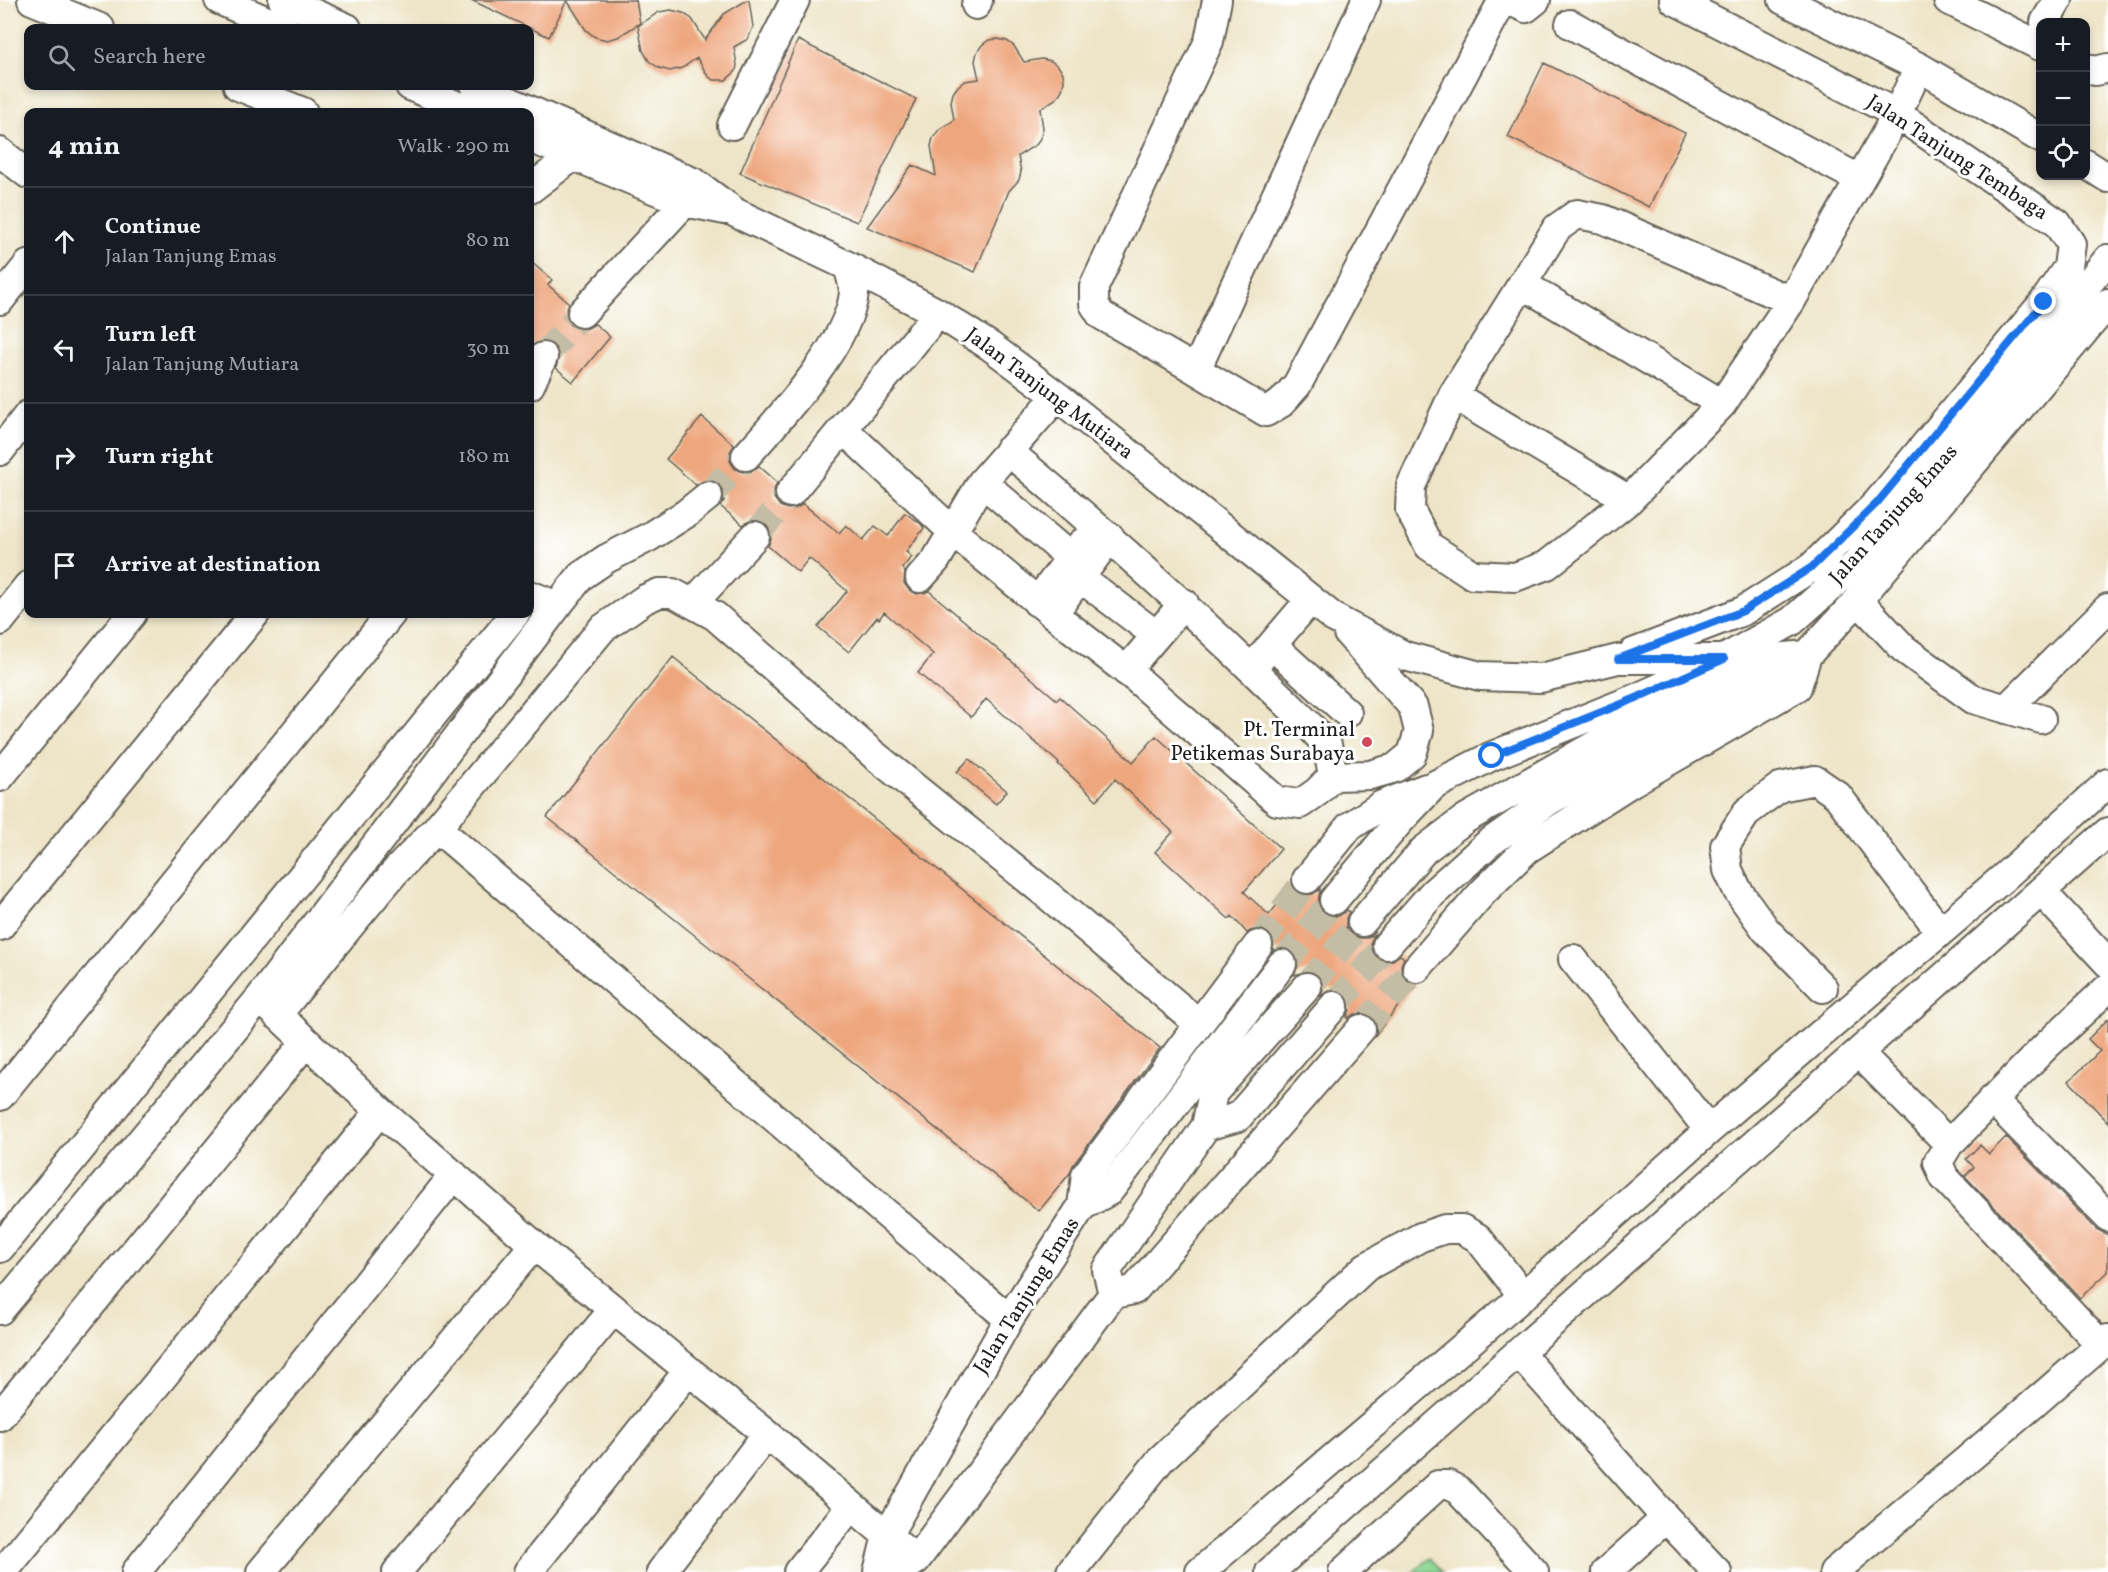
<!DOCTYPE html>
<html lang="en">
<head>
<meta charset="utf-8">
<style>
  :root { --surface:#171b24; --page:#20242c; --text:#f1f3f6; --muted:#9ea1a6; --line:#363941 }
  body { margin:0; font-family:Vollkorn,serif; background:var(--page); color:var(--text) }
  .controls { position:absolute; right:18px; top:18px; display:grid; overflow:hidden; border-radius:12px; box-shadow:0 3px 9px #0003 }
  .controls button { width:54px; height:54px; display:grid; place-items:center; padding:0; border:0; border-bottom:2px solid var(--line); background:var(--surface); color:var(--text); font:30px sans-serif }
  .stop { position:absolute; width:18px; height:18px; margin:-14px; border:4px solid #1a73e8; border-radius:50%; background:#fff }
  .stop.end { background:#1a73e8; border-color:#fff; box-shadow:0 2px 6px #0008 }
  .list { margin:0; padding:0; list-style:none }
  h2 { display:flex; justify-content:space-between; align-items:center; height:78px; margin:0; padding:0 24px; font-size:26px }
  h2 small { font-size:20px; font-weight:400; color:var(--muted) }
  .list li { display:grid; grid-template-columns:39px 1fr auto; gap:18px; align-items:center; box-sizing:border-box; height:108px; padding:0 24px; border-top:2px solid var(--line) }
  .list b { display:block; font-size:22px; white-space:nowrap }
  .list p { margin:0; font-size:20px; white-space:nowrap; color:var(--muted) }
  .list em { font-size:20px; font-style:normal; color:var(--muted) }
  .icon { flex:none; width:33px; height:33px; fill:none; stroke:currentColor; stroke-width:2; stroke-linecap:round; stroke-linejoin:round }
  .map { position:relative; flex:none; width:2108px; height:1572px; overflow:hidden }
  .search { position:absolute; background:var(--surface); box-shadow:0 3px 9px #0003; left:24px; top:24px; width:510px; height:66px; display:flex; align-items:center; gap:15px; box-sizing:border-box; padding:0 21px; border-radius:12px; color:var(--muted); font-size:22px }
  .panel { position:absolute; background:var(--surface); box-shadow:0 3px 9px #0003; left:24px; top:108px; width:510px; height:510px; border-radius:12px }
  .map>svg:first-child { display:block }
  .green { fill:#8ed996; stroke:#557a59; stroke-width:1.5 }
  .building { fill:#eea67d }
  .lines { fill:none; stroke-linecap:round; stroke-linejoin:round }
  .minor-tunnel { stroke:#c4bda6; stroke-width:28; stroke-dasharray:28 14; stroke-linecap:butt }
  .minor-casing { stroke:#666258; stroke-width:32 }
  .minor { stroke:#fff; stroke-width:28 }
  .route { stroke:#1a73e8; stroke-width:8 }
  .poi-dot { fill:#d1495b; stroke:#fff; stroke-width:2 }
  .labels { text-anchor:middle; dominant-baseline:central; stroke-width:6; stroke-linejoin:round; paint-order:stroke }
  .street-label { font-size:21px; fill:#1c1c1c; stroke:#fff }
  .poi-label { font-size:21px; fill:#1c1c1c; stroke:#fff; text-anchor:end }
</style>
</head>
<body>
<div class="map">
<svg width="2108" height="1572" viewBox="0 0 2108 1572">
  <rect width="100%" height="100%" fill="#fff"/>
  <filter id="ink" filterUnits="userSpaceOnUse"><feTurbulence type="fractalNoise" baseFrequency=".0167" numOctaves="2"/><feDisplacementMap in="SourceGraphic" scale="12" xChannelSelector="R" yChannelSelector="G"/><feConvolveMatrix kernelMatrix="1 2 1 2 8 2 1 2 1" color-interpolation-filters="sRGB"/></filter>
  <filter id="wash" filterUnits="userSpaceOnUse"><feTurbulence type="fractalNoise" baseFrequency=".008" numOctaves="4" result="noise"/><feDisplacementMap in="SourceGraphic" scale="24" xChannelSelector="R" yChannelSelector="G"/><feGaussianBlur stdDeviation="1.35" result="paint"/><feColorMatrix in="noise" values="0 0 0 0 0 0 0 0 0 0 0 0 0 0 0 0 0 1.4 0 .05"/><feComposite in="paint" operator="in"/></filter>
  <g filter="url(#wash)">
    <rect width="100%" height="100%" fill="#eee5c8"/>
    <path class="green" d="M1430 1558 1442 1572H1413Z"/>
    <g id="blocks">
      <path class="building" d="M471 0H636L640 23 618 37 607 40 595 37 586 30 567 0 549 37Z
        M747 0H749L753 27 748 39 734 47 737 65 736 71 726 80H713L708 76 697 58 682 68 670 71 659 68 649 61 643 51 638 26 659 12 671 10 683 13 692 19 705 40 724 14Z
        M998 39 1007 41 1014 46 1024 62 1042 59 1051 61 1058 66 1063 73 1064 82 1062 90 1057 98 1040 109 1043 128 1041 136 1037 144 1018 156 1021 172 1019 180 1009 191 975 272 867 227 912 165 936 176 931 146 933 138 938 131 954 120 951 102 953 93 958 86 965 81 979 79 975 61 977 52 982 45 989 40Z
        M798 40 916 99 857 222 740 173Z
        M1544 63 1685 133 1649 207 1508 137Z
        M530 261 552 280 548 285 569 303 566 310V317L570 325 578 329H586L595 324 610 337 573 382 556 368 559 356 556 347 550 342 542 341 531 346 530 345Z
        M702 417 734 445 730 452V461L735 469 743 472H751L759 466 777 482 774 490V498L780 506 788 509H795L803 504 839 533 846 525 863 540 875 526 888 536 905 513 921 524 924 528 906 552 912 557 902 568 905 572 904 583 909 590 917 594 929 591 1057 700 1060 697 1133 762 1156 736 1281 849 1244 892 1269 915 1292 886 1297 892 1305 895 1313 894 1320 889 1318 905 1324 913 1331 916H1339L1347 910 1349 912 1346 918V927L1352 935 1360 938H1367L1375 934 1371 941V950L1377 958 1384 961 1393 960 1400 955 1404 958 1401 965 1402 974 1407 981 1416 984 1376 1034 1377 1024 1371 1016 1364 1013 1355 1014 1348 1018 1347 1017 1350 1010V1001L1344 993 1337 990H1329L1321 996 1323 990V982L1317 974 1310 971 1294 975 1298 966 1297 958 1292 951 1284 948 1273 951V939L1267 932 1259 929 1252 930 1247 933 1232 916 1229 919 1155 852 1173 832 1115 779 1097 800 1058 764 1059 763 986 699 971 717 918 673 933 654 884 612 879 619 877 617 849 652 818 627 847 591 809 558 798 572 768 546 771 539V532L766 524 758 520H751L743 525 720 506 724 501V494L720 485 714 481 706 480 696 485 666 459Z
        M673 657 1160 1048 1073 1165 1070 1173 1039 1211 547 817Z
        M969 759 1007 791 996 804 957 772Z
        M2108 1019V1122L2069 1081 2100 1051 2088 1039Z
        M2006 1137 2096 1229 2108 1235V1272L2080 1298 1965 1176 1974 1167 1966 1159 1980 1145 1989 1154Z"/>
    </g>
  </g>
  <g filter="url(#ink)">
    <use href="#blocks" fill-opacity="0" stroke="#666258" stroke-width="1.5"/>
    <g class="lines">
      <path class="minor-tunnel" d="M543 357 582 313
        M708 496 746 456
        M755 536 790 493
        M1258 945 1307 879
        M1282 964 1334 900
        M1307 987 1362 922
        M1334 1006 1387 945
        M1361 1029 1417 968"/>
      <g class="minor-casing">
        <path id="minor" d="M32 0 100 28
          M219 0 283 28
          M283 0 347 28
          M1366 0 1196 370 1266 412 1281 403 1297 385 1503 0
          M1509 0 1526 8 1536 0
          M1783 0 1919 67 2040 138
          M1948 0 2040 46
          M976 5 978 0
          M2045 22 2058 0
          M1570 24 1859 179
          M2086 68 2095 71 2108 68
          M238 86 303 112
          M410 86 472 112
          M475 86 695 183 736 213 848 266 938 313 990 346 1057 396 1334 618 1405 656 1480 676 1541 678 1618 659H1724
          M732 125 795 0
          M530 138 685 202 725 210
          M0 152 28 174
          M2086 164 2108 178
          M530 189 572 157
          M1522 284 1722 404
          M0 300 28 265
          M1791 301 1603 219 1577 214 1557 228 1453 395 1411 486 1410 510 1429 546 1473 575 1515 577 1547 565 1629 500 1722 404 1791 301 1897 114 1919 67
          M582 313 685 202 693 187
          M1196 370 1101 315 1094 304V287L1209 41 1217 0
          M530 385 543 357
          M1453 395 1629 500
          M843 429 952 531 1053 614
          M0 451 28 415
          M1008 451C1112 538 1212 629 1309 725L1327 745 1333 776 1317 792 1300 804 1277 801 1138 680 1053 614 1110 537
          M746 456C780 418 849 343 854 293 854 285 850 274 848 266
          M982 482 1071 558
          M790 493 938 313
          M920 578 936 560 982 482 1057 396
          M1081 578 1156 635
          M1858 600 1904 649 1973 699 2041 719
          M1037 602 1082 543
          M693 603 755 536
          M557 606 581 576 606 559 649 537 687 513 708 496
          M0 621 28 586
          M1272 645 1347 713
          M1633 653 1743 611 1812 567 1877 503 2044 302 2068 267 2071 244 2057 223 1897 114 1674 0
          M1259 660 1310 600
          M1126 671 1184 603
          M2006 709 2108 608
          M1333 776 1370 775 1395 768 1412 754 1419 731 1413 707 1348 633
          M0 777 132 614
          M437 828 1009 1319
          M1307 879 1349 827 1382 805 1426 788
          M2041 891 2108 963
          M1334 900 1398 823 1433 786 1492 756 1634 699 1724 659 1792 621 1856 564 1936 471 2108 259
          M1362 922 1424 850 1465 819 1620 731 1764 659 1807 655 1858 600 2108 303
          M0 926 255 614
          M1387 945 1433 893 1489 843 1550 800 1780 674 1805 657
          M1573 959 1709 1130
          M1417 968 1483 892 1527 849 1632 782 1797 687 1807 655
          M1823 988 1766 930 1738 891 1728 870 1725 846 1747 812 1780 787 1815 780 1837 795 1940 931
          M263 1001 380 1111 534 1245 767 1434 916 1560
          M277 1015 353 922 394 873 437 828 602 629 645 599 659 593H673L715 616 873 754 1050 897 1199 1024
          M1859 1053 1949 1144 2048 1044 2108 988
          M0 1096 391 614
          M1992 1099 2108 1217
          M1206 1126 1213 1093 1307 987
          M1949 1144 1938 1162 1944 1177 2101 1345
          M1082 1206 1086 1175 1258 945
          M0 1248 515 614
          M1113 1294 1107 1270 1206 1126 1238 1117 1334 1006
          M0 1310 260 998 557 606 530 595
          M1519 1353 1666 1518 1717 1572
          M0 1416 306 1042
          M900 1571 916 1560 1113 1294 1134 1290 1361 1029
          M3 1572 380 1111
          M136 1572 454 1175
          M261 1572 534 1245
          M397 1572 614 1309
          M528 1572 688 1371
          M661 1572 767 1434
          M798 1572 851 1506
          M878 1572 887 1536 1009 1319 1082 1206 1109 1191 1282 964
          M1071 1572 1161 1459 1366 1267 1421 1237 1445 1229H1462L1478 1238 1523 1296
          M1200 1572 1523 1296 1709 1130 2003 878 2108 783
          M1270 1572 2108 832
          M1343 1572 1438 1485H1448L1458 1490 1534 1572
          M1606 1572 1666 1518
          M1834 1572 2031 1406 2108 1339"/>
      </g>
      <use href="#minor" class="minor"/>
    </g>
  </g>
  <g class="lines" filter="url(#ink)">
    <path class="route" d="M1492 756 1634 699 1724 659H1618L1743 611 1812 567 1877 503 2044 302"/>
  </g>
  <circle class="poi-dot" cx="1367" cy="742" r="6"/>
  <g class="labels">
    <g class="street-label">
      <text transform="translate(1957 158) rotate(33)">Jalan Tanjung Tembaga</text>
      <text transform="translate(1049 394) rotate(37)">Jalan Tanjung Mutiara</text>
      <text transform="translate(1894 515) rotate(-48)">Jalan Tanjung Emas</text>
      <text transform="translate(1027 1296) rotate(-58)">Jalan Tanjung Emas</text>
    </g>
    <g class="poi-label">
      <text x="1355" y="730">Pt. Terminal<tspan x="1355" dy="24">Petikemas Surabaya</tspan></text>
    </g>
  </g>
</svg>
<div class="controls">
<button>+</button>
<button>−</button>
<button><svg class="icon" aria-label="locate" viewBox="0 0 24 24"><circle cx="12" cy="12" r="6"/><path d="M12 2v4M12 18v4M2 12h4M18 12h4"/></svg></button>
</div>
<div class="stop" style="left:1492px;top:756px"></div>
<div class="stop end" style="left:2044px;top:302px"></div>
<div class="search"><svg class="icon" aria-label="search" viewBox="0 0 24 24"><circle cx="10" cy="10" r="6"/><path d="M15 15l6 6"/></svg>Search here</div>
<section class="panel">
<h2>4 min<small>Walk · 290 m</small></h2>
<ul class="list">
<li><svg class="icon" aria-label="ahead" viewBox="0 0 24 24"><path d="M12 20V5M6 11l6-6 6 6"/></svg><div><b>Continue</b><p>Jalan Tanjung Emas</p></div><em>80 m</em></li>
<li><svg class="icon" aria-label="left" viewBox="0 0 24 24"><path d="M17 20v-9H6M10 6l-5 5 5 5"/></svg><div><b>Turn left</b><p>Jalan Tanjung Mutiara</p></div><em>30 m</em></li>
<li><svg class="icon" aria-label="right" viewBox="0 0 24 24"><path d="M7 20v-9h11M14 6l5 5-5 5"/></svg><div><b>Turn right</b></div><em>180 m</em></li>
<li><svg class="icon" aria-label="arrive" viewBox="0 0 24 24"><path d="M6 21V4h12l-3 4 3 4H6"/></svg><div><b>Arrive at destination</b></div></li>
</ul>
</section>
</div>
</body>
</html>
